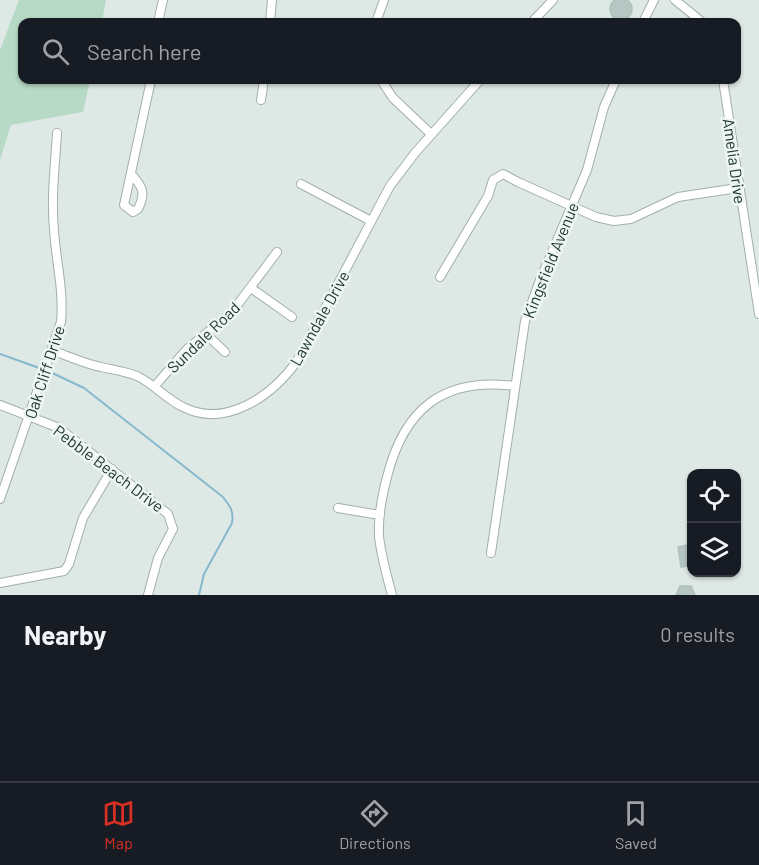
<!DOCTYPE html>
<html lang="en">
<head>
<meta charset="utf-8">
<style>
  :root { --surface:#171b24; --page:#20242c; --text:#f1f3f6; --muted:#9ea1a6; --line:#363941; --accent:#d93025 }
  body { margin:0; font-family:Barlow,sans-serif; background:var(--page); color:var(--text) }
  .controls { position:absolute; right:18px; bottom:18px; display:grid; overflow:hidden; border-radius:12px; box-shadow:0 2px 4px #0004 }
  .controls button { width:54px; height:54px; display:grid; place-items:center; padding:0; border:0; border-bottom:2px solid var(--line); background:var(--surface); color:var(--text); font:30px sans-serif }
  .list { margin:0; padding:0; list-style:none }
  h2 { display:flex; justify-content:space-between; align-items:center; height:78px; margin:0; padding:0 24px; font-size:26px }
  h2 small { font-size:20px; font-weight:400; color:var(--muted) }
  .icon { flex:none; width:33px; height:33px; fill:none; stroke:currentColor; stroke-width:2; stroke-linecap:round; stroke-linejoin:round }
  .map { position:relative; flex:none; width:759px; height:595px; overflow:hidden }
  .search { position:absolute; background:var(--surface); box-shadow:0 2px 4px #0004; left:18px; right:18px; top:18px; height:66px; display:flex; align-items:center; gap:15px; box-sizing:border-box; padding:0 21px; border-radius:12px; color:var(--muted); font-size:22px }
  .sheet { height:186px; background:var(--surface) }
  nav { display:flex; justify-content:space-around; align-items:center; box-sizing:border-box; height:84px; border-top:2px solid var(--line); background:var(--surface); font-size:16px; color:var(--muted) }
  nav a { display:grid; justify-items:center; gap:3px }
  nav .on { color:var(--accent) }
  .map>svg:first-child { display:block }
  .green { fill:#b6dac5 }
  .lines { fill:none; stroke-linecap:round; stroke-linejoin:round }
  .stream { stroke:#86b8cd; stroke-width:2 }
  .building { fill:#b6c6c2; stroke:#b0c2bd; stroke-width:1.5 }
  .street-casing { stroke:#a1b0ad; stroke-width:10 }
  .street { stroke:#fff; stroke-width:8 }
  .labels { text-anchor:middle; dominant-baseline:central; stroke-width:5; stroke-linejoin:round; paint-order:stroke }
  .street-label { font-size:16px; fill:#203835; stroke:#eef6f3 }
</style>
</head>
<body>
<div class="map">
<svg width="759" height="595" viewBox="0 0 759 595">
  <rect width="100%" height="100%" fill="#dee9e5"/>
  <path class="green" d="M19 0H106L102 22H22V80H90L83 112 11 125 0 160V50Z"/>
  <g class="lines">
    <path class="stream" d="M0 354 42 369
      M48 371 84 388 223 497C230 506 234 511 232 523L204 574 199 595"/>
  </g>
  <path class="building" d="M610 9a11 11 0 1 1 22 0a11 11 0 1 1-22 0Z
    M692 544V565L681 567 678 547Z
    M680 586H691L695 595H676Z"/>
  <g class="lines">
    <g class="street-casing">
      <path id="street" d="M675 0 702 22
        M158 22 163 0
        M270 22 272 0
        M376 22 384 0
        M532 22 553 0
        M643 22 654 0
        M381 80 393 98 431 134
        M723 80 759 314
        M261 100 264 80
        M131 174C143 187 146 193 138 209L133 212 124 205 151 80
        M301 184 371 221
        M440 277 488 196 493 180 503 174 518 182 596 217 614 221 631 219 678 197 738 188
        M251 288 292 317
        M207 335 225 352
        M53 351C69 356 85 364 101 367 114 370 125 371 137 376 154 384 166 399 183 407 226 429 273 395 297 361L390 186 415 153 480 80
        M154 387 187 349 232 312 277 252
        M0 405 59 428 168 514 173 529 158 558 148 595
        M0 499 61 322C64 290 56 262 54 230 51 198 55 165 57 133
        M338 508 380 515
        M491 553 525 321 540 280 587 170 604 107 616 80
        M0 583 64 571 69 564 83 518 112 469
        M392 595C387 576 381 556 379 536 378 516 382 496 387 477 404 409 443 377 514 386"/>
    </g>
    <use href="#street" class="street"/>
  </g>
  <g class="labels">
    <g class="street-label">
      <text transform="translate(735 161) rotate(82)">Amelia Drive</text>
      <text transform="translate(550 260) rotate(-68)">Kingsfield Avenue</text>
      <text transform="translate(319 318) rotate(-61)">Lawndale Drive</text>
      <text transform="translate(203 337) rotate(-44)">Sundale Road</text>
      <text transform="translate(44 372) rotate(-72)">Oak Cliff Drive</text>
      <text transform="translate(109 468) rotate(37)">Pebble Beach Drive</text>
    </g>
  </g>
</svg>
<div class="controls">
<button><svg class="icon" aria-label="locate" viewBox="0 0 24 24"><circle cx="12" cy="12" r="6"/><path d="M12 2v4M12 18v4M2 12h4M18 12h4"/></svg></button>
<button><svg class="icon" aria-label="layers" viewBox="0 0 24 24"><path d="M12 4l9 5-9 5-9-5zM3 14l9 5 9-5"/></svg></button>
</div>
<div class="search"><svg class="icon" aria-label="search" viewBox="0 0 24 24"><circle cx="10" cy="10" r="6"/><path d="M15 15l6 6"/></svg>Search here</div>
</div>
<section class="sheet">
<h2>Nearby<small>0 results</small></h2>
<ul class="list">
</ul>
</section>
<nav>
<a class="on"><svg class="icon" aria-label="map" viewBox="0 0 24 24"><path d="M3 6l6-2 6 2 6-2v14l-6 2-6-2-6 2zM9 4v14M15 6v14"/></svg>Map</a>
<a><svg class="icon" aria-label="directions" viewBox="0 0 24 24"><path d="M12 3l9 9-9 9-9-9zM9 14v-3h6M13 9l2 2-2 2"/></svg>Directions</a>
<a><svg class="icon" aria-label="saved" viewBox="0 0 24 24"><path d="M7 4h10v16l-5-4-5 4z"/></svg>Saved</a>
</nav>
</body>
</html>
